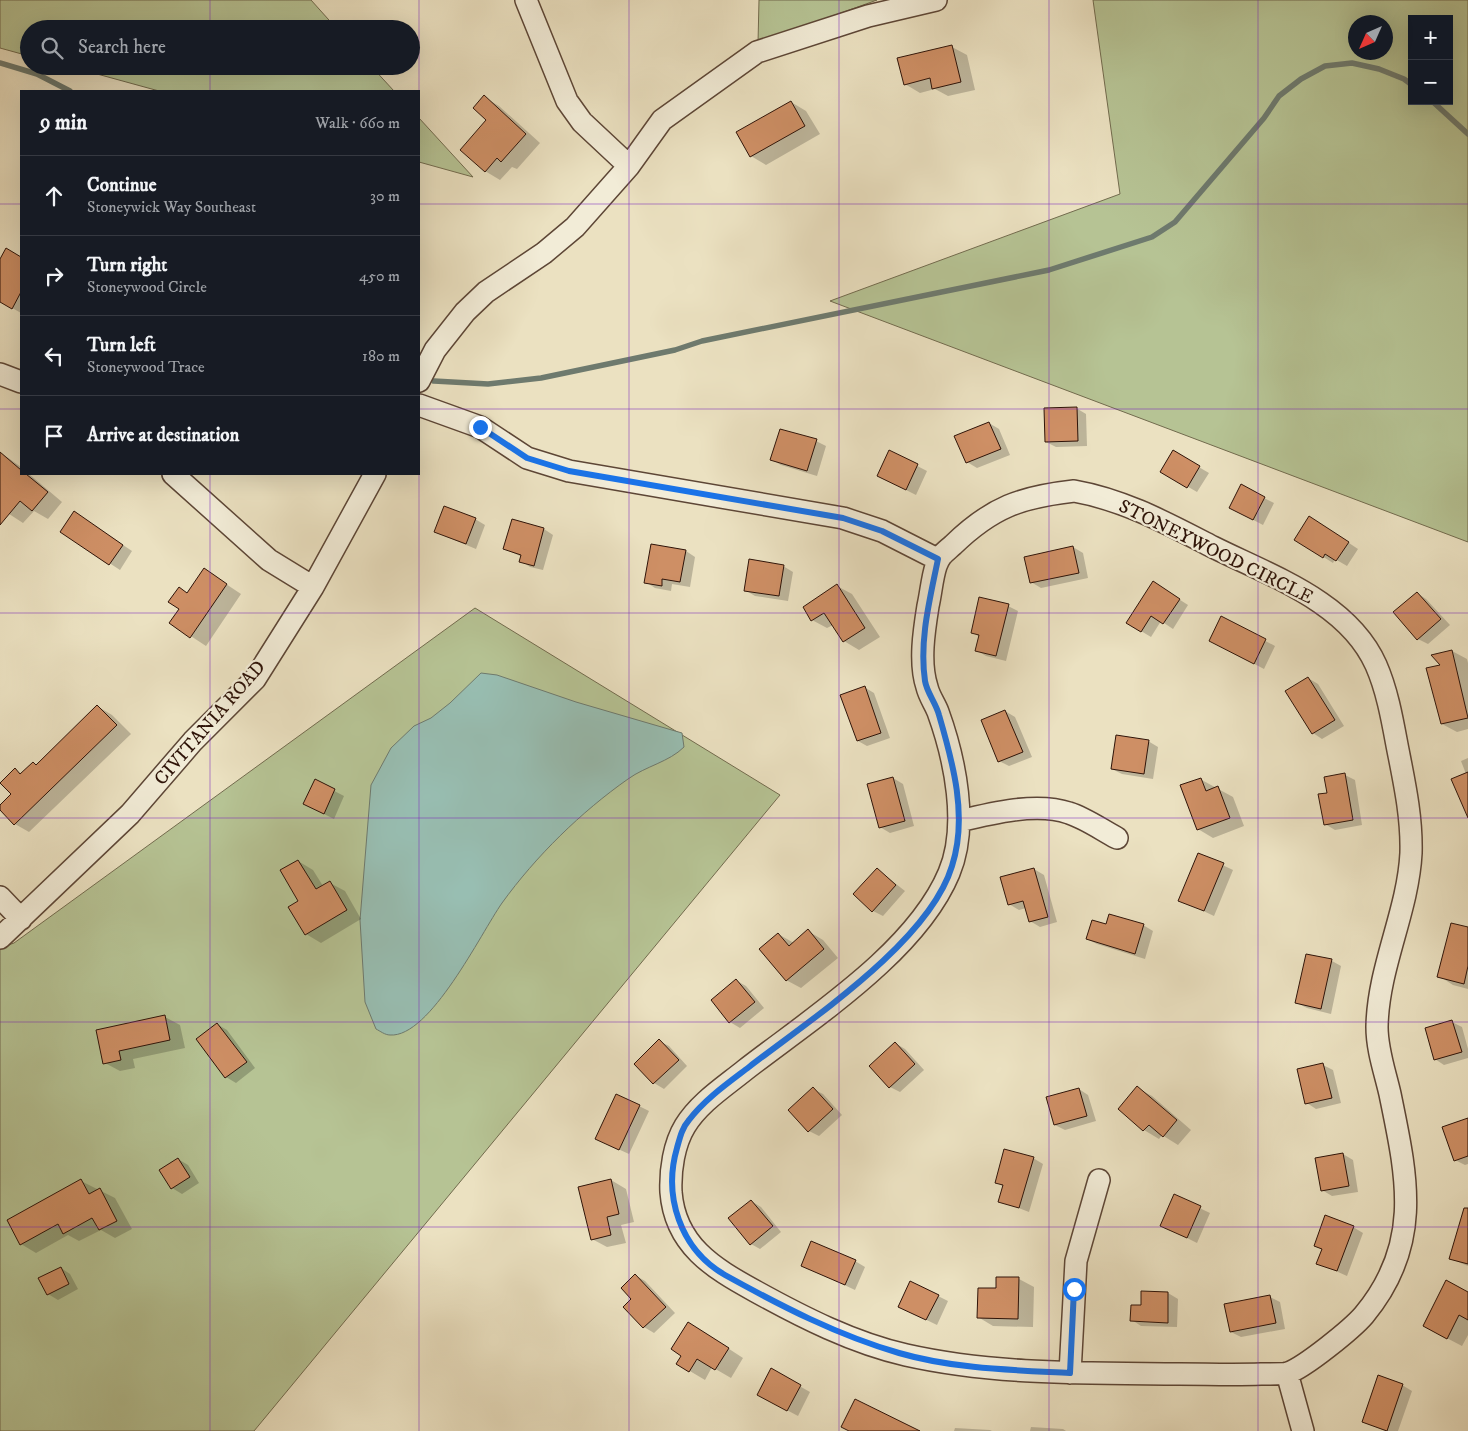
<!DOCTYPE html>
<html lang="en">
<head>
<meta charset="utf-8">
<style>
  :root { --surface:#171b24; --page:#242831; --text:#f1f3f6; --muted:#9ea1a6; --line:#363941 }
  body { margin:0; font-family:"IM FELL DW Pica",serif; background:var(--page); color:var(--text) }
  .controls { position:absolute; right:15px; top:15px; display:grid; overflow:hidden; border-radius:0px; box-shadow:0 5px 20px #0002 }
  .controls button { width:45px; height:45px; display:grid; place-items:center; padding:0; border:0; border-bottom:1px solid var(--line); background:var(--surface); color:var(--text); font:25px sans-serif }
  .compass { position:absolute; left:1348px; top:15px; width:45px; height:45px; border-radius:50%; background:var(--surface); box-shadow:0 5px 20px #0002; rotate:225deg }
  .stop { position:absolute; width:15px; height:15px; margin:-11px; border:4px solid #1a73e8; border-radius:50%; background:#fff }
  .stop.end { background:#1a73e8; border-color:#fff; box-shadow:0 1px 5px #0008 }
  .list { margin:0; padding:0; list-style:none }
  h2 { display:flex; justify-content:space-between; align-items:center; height:65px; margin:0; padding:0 20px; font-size:21px }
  h2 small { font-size:16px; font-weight:400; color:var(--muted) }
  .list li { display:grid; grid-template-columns:32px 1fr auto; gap:15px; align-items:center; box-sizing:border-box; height:80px; padding:0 20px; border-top:1px solid var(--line) }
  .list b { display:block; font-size:19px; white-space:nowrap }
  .list p { margin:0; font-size:16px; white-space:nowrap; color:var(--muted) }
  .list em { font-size:16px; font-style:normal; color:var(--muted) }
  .icon { flex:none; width:28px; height:28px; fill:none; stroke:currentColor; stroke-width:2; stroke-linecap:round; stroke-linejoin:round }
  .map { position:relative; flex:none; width:1468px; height:1431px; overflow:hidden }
  .search { position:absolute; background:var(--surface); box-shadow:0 5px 20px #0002; left:20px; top:20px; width:400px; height:55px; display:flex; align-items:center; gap:12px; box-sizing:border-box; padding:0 18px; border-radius:28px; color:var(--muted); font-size:19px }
  .panel { position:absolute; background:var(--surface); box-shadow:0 5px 20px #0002; left:20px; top:90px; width:400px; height:385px; border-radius:0px }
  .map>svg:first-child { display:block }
  .green { fill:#b6c394; stroke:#726b4e; fill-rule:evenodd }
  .water { fill:#98beb2; stroke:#6e7a6e }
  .shadow { fill:#0003 }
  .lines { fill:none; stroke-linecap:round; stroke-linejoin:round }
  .stream { stroke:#6e7a6e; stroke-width:5.5 }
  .building { fill:#ce8f65; stroke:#2e1308 }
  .minor-casing { stroke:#5d4636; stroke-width:24 }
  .minor { stroke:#f2ecd7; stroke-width:21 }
  .route { stroke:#1a73e8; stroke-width:6 }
  .grid { fill:none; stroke:#7b2cbf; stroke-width:1; stroke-opacity:0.55 }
  .labels { text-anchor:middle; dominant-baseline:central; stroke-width:4.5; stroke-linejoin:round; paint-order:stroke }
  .street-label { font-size:19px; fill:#2e1308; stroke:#f2ecd7 }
</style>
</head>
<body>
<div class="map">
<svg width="1468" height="1431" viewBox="0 0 1468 1431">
  <rect width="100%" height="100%" fill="#ebe1c1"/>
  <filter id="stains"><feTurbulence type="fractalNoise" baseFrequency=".004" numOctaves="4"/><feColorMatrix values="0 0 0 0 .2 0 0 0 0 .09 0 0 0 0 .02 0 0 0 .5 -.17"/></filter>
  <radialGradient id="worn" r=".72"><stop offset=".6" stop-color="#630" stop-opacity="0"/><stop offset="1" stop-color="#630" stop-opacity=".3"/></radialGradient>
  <path class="green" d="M0 0H311L337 29H29V56L0 48Z
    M759 0H877L758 43Z
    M1093 0H1468V542L830 301 1120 194ZM1412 19H1449V101H1412ZM1356 22H1386V52H1356Z
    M68 66H371L394 91H159Z
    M419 118 473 177 419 162Z
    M475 608 780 795 254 1431H0V948L14 943Z"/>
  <path class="water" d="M481 673 497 675 576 702 682 733 684 747C669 762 646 766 628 779 581 812 536 856 502 903 481 933 430 1038 390 1035 385 1035 380 1031 376 1029L365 1002 360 920 371 785 391 748 414 726 431 718 450 703Z"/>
  <path class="shadow" d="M952 47 967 55 975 90 948 96 935 89 920 93 905 84Z
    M484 97 499 106 540 143 517 169 512 167 500 180 485 171 488 120Z
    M791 102 806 111 820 134 766 165 751 156Z
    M7 250 21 258V313L0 301V262Z
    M1076 408 1086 414 1087 446 1056 447 1046 442Z
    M989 423 999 429 1010 455 977 468 967 462Z
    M816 441 826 446 817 476 781 465 772 460Z
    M0 452 21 467V474H29L62 502 48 519 34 511 23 523 0 508Z
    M890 452 927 471 916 495 878 476Z
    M1173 452 1209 473 1197 492 1161 471Z
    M1264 498 1274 503 1263 525 1240 513Z
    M84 519 132 551 120 570 62 532Z
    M475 519 485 525 476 549 435 532Z
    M513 520 544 529 553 535 543 570 530 567 521 561 522 557 505 549Z
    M1319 523 1358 549 1347 566 1335 559 1333 563 1295 539Z
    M1073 547 1083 553 1088 578 1041 588 1031 582Z
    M686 551 695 557 690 587 672 584 671 591 655 588 646 582Z
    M783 566 793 572 788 601 755 596 745 590Z
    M205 570 241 594 206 646 171 623 181 609 179 588 188 594Z
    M837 586 852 594 880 637 859 650 844 641 833 625 827 628 812 620Z
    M1163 589 1188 605 1173 629 1161 621 1151 637 1141 631Z
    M1417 593 1426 599 1450 625 1428 644 1418 639Z
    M1008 606 1018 611 1006 661 986 656 976 650 980 637 972 632Z
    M1222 618 1275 646 1264 669 1220 646Z
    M1452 651 1467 659 1468 663V729L1457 732 1442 724V666Z
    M1308 678 1318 684 1344 726 1322 739 1313 733Z
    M864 687 874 693 890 738 867 746 858 741Z
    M97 706 112 715 131 734 29 832 15 824 0 806 12 794 15 770 22 774 37 765Z
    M1005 711 1015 717 1032 757 1009 766 999 761Z
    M1148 741 1158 747 1153 779 1122 774 1112 769Z
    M1468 758V811L1466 774 1461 761Z
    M1345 775 1355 780 1362 825 1335 830 1325 824 1328 794Z
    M893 778 903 784 914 826 890 833 880 827Z
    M1200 779 1233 797 1244 826 1213 838 1198 829Z
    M315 781 344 796 334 819 304 804Z
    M1199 854 1233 870 1214 916 1180 900Z
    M298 861 313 870 323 886 330 883 345 891 361 919 321 943 306 934 299 901Z
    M877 869 905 891 883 916 873 911Z
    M1034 869 1044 875 1057 922 1040 927 1030 921 1026 908 1019 910 1009 904Z
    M1143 925 1153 931 1145 959 1097 944 1087 939 1107 926Z
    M1468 929V989L1453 985 1439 976Z
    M808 931 823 940 838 958 801 988 786 980 778 934 794 943Z
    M1332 961 1341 966 1331 1014 1307 1008 1297 1003Z
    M737 981 746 986 764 1008 740 1028 730 1022Z
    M165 1017 180 1025 185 1048 133 1059 135 1068 120 1071 105 1063 98 1031Z
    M1452 1022 1462 1027 1468 1049V1058L1444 1065 1435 1059Z
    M217 1024 227 1030 255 1068 236 1083 226 1077Z
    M659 1041 669 1046 687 1066 664 1089 654 1083 635 1064Z
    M895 1043 905 1049 924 1070 900 1092 890 1087Z
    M1323 1065 1333 1070 1341 1103 1316 1109 1307 1103Z
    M1137 1088 1152 1096 1191 1130 1178 1145 1162 1135 1159 1139 1144 1130 1119 1109Z
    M813 1089 823 1094 842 1115 819 1136 809 1131Z
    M1079 1089 1088 1095 1096 1121 1065 1130 1055 1125Z
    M639 1106 649 1111 629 1154 607 1144Z
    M1468 1119V1164L1465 1165 1455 1160Z
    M1343 1154 1353 1160 1358 1192 1332 1196 1322 1190Z
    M1033 1158 1043 1164 1029 1212 1000 1201 1004 1187 996 1182Z
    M178 1159 188 1165 199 1183 182 1194 172 1188Z
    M611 1180 626 1189 634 1222 621 1225 626 1243 607 1247 592 1239Z
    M81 1181 115 1198 132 1229 115 1238 101 1230 79 1241 68 1235 36 1253 21 1244Z
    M1174 1196 1210 1213 1197 1243 1161 1225Z
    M751 1201 761 1207 781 1232 760 1249 751 1244Z
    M1353 1227 1363 1233 1347 1276 1318 1263 1323 1250 1315 1246Z
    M1468 1232V1266L1451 1259Z
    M855 1261 865 1267 855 1290 802 1265Z
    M61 1268 70 1274 78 1289 58 1300 48 1294Z
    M635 1275 645 1281 675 1313 654 1333 644 1327 625 1307 633 1299Z
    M997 1278 1019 1279 1034 1287 1033 1327 993 1326 978 1317 997 1290Z
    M1142 1293H1168L1178 1299 1177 1327 1141 1326 1132 1320 1142 1306Z
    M1468 1293V1335L1462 1346 1439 1334Z
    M938 1296 948 1301 937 1325 910 1312Z
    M1270 1297 1280 1302 1285 1329 1241 1337 1231 1332Z
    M703 1332 743 1358 731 1378 712 1367 705 1380 678 1364Z
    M771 1370 810 1392 798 1416 768 1400Z
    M1402 1385 1412 1391 1398 1431H1385L1364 1422Z
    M1031 1427 1063 1429 1066 1431H1030Z
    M955 1428 990 1430 992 1431H954Z"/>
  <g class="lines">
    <path class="stream" d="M0 63 37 74 70 91
      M1432 101 1468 134
      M434 381 488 384 541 378 675 350 702 341 1049 270 1152 237 1175 222 1264 118 1279 96 1301 79 1325 66 1352 63 1379 69 1404 79 1412 85"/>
  </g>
  <path class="building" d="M952 45 961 82 932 89 930 78 904 85 897 58Z
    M484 95 526 134 501 162 497 158 485 172 460 150 486 120 473 108Z
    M791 101 805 126 750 157 736 132Z
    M6 248 21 257V292L12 309 0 302V259Z
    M1077 407 1078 441 1045 442 1044 408Z
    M989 422 1001 449 966 463 954 436Z
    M780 429 817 439 807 471 770 460Z
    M889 450 918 464 906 490 877 476Z
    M1173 450 1200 466 1187 488 1160 472Z
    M0 452 21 470V474H26L48 492 32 511 20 501 0 525Z
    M1241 484 1265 497 1253 520 1229 508Z
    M444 506 476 518 466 544 434 532Z
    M74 511 123 545 109 565 60 532Z
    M1309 516 1349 542 1336 561 1325 554 1323 558 1294 540Z
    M512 519 544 528 534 566 519 562 521 555 503 549Z
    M651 544 686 550 680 582 662 579V586L644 583Z
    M1073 546 1079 573 1030 583 1024 557Z
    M749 559 784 565 779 596 744 591Z
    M204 568 227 584 190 638 169 623 179 609 168 602 179 587 187 593Z
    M1153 581 1180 599 1163 624 1151 616 1141 632 1126 623Z
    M837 584 865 628 843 642 824 613 811 621 803 607Z
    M1417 592 1441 619 1417 640 1393 612Z
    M979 597 1009 604 996 656 975 651 979 635 971 633Z
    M1221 616 1266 639 1254 664 1209 641Z
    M1452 650 1468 718 1441 724 1426 668 1440 665 1431 655Z
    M1308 677 1335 720 1312 734 1285 691Z
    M865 686 881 733 857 741 840 695Z
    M97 705 117 725 14 825 0 810V805L11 794 0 783 15 768 20 774 33 762 36 765Z
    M1005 710 1023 752 998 762 981 720Z
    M1116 735 1149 740 1144 774 1111 769Z
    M1468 772V818L1451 779Z
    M1345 773 1353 820 1324 825 1318 794 1327 793 1324 777Z
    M893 777 905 821 879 828 867 784Z
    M1201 778 1206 791 1218 786 1230 818 1197 830 1180 785Z
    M315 779 335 789 324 814 303 804Z
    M1198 853 1224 863 1204 911 1178 901Z
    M298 860 316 889 330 881 347 910 305 935 288 907 298 901 280 870Z
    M877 868 896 885 872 912 853 894Z
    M1034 868 1048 917 1029 922 1023 901 1008 905 1000 877Z
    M1109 914 1144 924 1135 954 1086 939 1092 920 1106 924Z
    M1451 923 1468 927V966L1464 984 1437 977Z
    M808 929 824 949 786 981 759 949 778 933 789 946Z
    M1306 954 1332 959 1321 1009 1295 1003Z
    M736 979 755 1002 729 1023 711 1000Z
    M165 1015 170 1040 119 1051 121 1060 103 1064 96 1030Z
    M1452 1020 1462 1052 1434 1060 1425 1028Z
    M217 1023 247 1062 225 1078 196 1039Z
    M659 1039 679 1060 653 1084 634 1064Z
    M895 1042 915 1064 889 1088 869 1066Z
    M1323 1063 1332 1098 1305 1104 1297 1069Z
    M1137 1086 1177 1120 1163 1137 1149 1125 1143 1131 1118 1109Z
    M813 1087 833 1109 808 1132 788 1110Z
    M1079 1088 1087 1116 1054 1125 1046 1097Z
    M616 1094 640 1105 619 1150 595 1139Z
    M1468 1118V1156L1454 1161 1442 1127Z
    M1004 1149 1034 1157 1019 1208 998 1202 1003 1185 995 1183Z
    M1343 1153 1349 1186 1321 1191 1315 1158Z
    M178 1158 190 1177 171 1189 159 1170Z
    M81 1179 89 1194 100 1188 117 1221 99 1230 92 1218 63 1234 58 1224 20 1245 7 1220Z
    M611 1179 619 1214 607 1217 611 1235 591 1240 578 1187Z
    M1174 1194 1201 1206 1187 1238 1160 1226Z
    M751 1200 773 1226 750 1245 728 1218Z
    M1464 1208H1468V1264L1449 1259Z
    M1325 1215 1354 1226 1337 1271 1316 1264 1322 1249 1314 1246Z
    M811 1241 856 1260 845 1285 801 1266Z
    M61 1267 69 1284 47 1295 38 1278Z
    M635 1274 666 1307 643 1328 623 1307 631 1299 621 1288Z
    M996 1277H1019L1018 1319 977 1318 978 1288H996Z
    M1446 1280 1468 1292V1320L1459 1315 1447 1339 1423 1326Z
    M910 1281 939 1295 926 1320 898 1307Z
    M1141 1291 1168 1292V1323L1130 1321 1131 1305H1141Z
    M1270 1295 1276 1323 1230 1332 1224 1304Z
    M688 1322 729 1348 715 1370 697 1359 689 1372 676 1364 681 1356 671 1349Z
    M771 1368 801 1385 787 1411 757 1395Z
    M1378 1375 1403 1384 1387 1431 1362 1422Z
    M855 1399 920 1431H849L841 1427Z"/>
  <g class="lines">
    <g class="minor-casing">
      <path id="minor" d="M526 0 567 101 582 122 629 166
        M0 374 21 382
        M419 381 435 350 465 312 486 292 544 253 575 227 629 166 662 120 757 52 868 16 936 0
        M419 405 480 427 527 458 569 471 843 518 882 531 937 559
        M173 474 269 560 313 587
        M1074 491C1125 500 1168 524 1213 547 1271 576 1348 602 1376 665 1387 690 1392 718 1397 745 1404 781 1412 816 1411 853 1408 912 1378 967 1377 1027 1377 1050 1385 1072 1390 1094 1407 1177 1423 1244 1364 1315 1352 1329 1305 1367 1288 1373 1285 1374 1264 1374 1261 1374 1233 1375 1206 1374 1179 1374 1088 1373 995 1375 906 1355 853 1343 802 1317 755 1291 713 1268 675 1245 671 1192 670 1170 674 1144 685 1126 699 1103 724 1087 745 1070 812 1018 916 952 949 873 969 826 955 759 938 712 935 704 929 696 927 687 919 663 924 631 928 606 931 593 932 578 936 566 940 555 944 553 953 545 992 507 1021 497 1074 491Z
        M960 821C992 813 1037 802 1069 813 1085 818 1102 830 1117 838
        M0 897 21 919
        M0 938 130 814 193 741 255 679 313 587 375 474
        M1070 1373 1076 1261 1099 1180
        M1287 1373 1303 1431"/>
    </g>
    <use href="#minor" class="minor"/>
  </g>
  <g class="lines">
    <path class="route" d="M480 427 527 458 569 471 843 518 882 531 938 559C930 599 919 640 925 681 927 693 936 703 939 715 953 763 968 817 952 866 929 942 811 1019 749 1067 728 1083 705 1099 689 1120 682 1128 680 1137 677 1148 663 1196 680 1249 725 1275 781 1306 837 1335 899 1353 954 1369 1013 1370 1070 1373L1074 1289"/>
  </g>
  <path class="grid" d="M210 0V29M419 0V1431M629 0V1431M839 0V1431M1049 0V1431M1258 0V1431M210 66V91M0 204H21M419 204H1468M0 409H21M419 409H1468M210 474V1431M0 613H1468M0 818H1468M0 1022H1468M0 1227H1468"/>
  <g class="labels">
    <g class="street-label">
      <text transform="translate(1216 552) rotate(26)">STONEYWOOD CIRCLE</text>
      <text transform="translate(210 723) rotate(-49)">CIVITANIA ROAD</text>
    </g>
  </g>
  <rect width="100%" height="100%" filter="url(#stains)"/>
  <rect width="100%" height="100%" fill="url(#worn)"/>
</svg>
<div class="controls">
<button>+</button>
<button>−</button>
</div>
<svg class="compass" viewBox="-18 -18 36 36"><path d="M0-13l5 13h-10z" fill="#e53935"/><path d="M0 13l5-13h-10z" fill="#9ea1a6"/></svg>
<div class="stop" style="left:1074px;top:1289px"></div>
<div class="stop end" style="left:480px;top:427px"></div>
<div class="search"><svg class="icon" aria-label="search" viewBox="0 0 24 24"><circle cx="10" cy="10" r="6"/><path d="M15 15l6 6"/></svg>Search here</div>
<section class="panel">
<h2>9 min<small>Walk · 660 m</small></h2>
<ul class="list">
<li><svg class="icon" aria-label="ahead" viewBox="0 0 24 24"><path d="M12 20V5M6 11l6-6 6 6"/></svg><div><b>Continue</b><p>Stoneywick Way Southeast</p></div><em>30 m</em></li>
<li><svg class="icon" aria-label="right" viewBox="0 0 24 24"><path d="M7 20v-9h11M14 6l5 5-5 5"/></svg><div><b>Turn right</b><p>Stoneywood Circle</p></div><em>450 m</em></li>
<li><svg class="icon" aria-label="left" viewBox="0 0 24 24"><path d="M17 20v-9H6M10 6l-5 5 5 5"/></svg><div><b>Turn left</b><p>Stoneywood Trace</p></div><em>180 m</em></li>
<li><svg class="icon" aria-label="arrive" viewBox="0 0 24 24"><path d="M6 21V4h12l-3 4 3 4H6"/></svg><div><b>Arrive at destination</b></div></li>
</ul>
</section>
</div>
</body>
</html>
